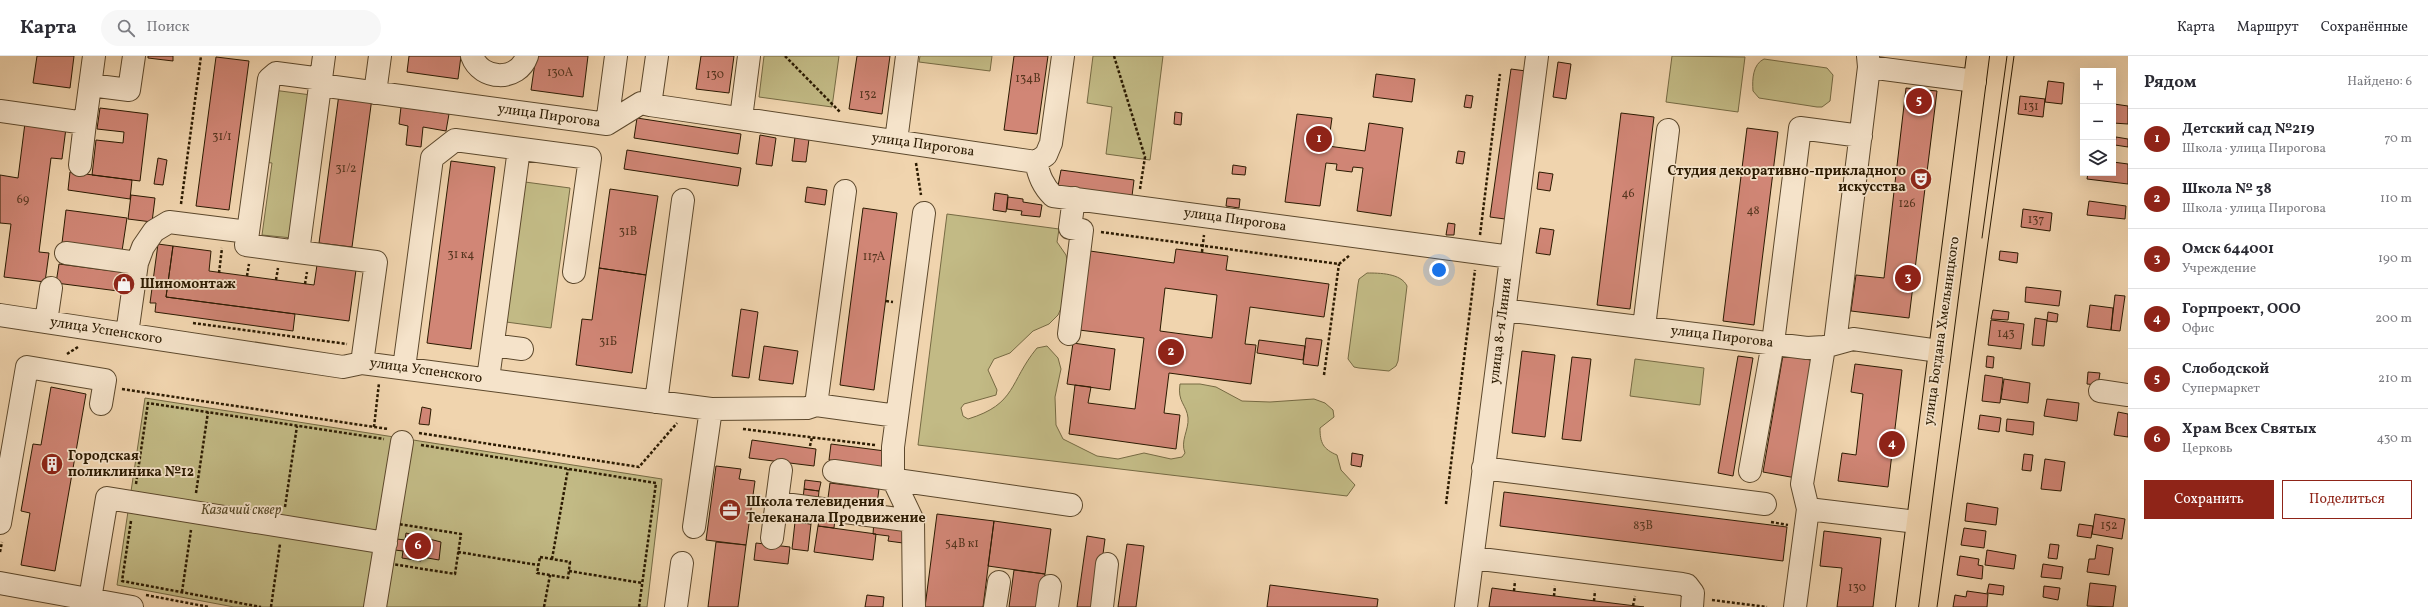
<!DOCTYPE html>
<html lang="ru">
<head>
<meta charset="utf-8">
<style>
  :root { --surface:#fff; --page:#f7f7f7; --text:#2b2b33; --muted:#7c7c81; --line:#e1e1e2; --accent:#8f2418 }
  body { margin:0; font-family:Vollkorn,serif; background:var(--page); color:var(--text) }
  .controls { position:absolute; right:12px; top:12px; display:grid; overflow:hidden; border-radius:0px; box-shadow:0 4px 16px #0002 }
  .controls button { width:36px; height:36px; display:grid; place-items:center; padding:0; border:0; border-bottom:1px solid var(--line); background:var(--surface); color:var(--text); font:20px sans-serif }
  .you { position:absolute; left:1439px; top:214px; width:14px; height:14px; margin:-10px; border:3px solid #fff; border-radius:50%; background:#1a73e8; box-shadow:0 0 0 6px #1a73e833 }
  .badge { display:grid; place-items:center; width:26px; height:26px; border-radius:50%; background:var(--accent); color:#fff; font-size:13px; font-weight:700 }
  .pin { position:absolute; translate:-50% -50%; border:2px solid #fff; box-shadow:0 1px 4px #0006 }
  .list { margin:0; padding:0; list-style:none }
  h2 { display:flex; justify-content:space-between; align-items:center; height:52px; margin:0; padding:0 16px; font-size:17px }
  h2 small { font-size:13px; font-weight:400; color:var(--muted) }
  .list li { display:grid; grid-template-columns:26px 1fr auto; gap:12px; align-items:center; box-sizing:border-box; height:60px; padding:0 16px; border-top:1px solid var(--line) }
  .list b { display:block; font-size:15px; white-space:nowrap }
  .list p { margin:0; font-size:13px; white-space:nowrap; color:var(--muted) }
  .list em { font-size:13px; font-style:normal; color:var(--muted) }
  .actions { display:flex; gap:8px; padding:12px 16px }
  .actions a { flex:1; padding:9px 0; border:1px solid var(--accent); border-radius:0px; text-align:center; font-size:14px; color:var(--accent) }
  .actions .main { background:var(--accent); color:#fff }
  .icon { flex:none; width:22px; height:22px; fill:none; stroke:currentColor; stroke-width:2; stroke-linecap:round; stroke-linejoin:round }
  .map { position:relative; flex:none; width:2128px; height:551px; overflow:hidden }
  header { display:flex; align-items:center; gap:24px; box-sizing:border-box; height:56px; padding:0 20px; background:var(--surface); border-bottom:1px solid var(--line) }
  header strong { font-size:19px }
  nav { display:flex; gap:22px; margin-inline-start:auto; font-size:14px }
  .search { width:280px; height:36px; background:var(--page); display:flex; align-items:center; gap:10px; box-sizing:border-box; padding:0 14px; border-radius:22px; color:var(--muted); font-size:15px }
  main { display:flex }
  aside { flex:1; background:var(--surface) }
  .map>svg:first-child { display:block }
  .green { fill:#c2ba85; stroke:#766a43 }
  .building { fill:#d18676; stroke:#2b1a01; fill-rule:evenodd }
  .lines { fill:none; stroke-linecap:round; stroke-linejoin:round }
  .minor-casing { stroke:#5c482c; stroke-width:24 }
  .major-casing { stroke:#2b1a01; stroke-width:24 }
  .path { stroke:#2b1a01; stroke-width:2.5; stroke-dasharray:3 2; stroke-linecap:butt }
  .minor { stroke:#f5e3ca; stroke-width:22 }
  .major { stroke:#f0d4ae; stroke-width:22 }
  .tram { stroke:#2b1a01; stroke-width:1 }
  .labels { text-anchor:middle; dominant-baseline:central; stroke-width:3.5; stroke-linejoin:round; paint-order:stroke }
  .number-label { font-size:12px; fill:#54351e }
  .street-label { font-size:14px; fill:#2b1a01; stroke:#f5e3ca }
  .poi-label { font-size:14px; font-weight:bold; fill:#2b1a01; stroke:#f5e3ca; text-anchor:start }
  .park-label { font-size:14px; font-style:italic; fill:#584a29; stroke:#f5e3ca }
</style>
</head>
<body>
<header>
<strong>Карта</strong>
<div class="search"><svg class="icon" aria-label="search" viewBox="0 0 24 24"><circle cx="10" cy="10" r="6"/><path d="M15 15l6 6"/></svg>Поиск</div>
<nav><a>Карта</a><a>Маршрут</a><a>Сохранённые</a></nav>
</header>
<main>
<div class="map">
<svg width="2128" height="551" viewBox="0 0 2128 551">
  <rect width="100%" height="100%" fill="#f0d4ae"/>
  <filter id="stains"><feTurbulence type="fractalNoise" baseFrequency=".005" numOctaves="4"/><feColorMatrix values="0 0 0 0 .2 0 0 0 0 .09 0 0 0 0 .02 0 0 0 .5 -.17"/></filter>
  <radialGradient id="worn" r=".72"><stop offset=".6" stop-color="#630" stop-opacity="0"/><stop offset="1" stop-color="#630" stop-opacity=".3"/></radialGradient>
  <path class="green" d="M764 0H839L832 51 759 41Z
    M920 0H992L990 15 919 6Z
    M1093 0H1163L1150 104 1106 98 1112 51 1087 47Z
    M1672 0 1745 1 1738 56 1666 46Z
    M1764 3 1827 12 1833 19 1830 45 1822 51H1817L1759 42 1753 35C1752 23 1753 8 1764 3Z
    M273 34 311 39 292 182 262 179 272 107 263 106Z
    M525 126 570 132 551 272 506 266Z
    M947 158 1059 173 1057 186 1066 199 1070 217 1067 239 1058 259 1049 268 1033 275 1010 297 994 303 988 314 997 334 996 339 964 348 961 352 963 360 968 363C1017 348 1009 326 1037 292L1047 290 1058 302 1061 313 1055 341 1056 369 1063 383 1097 400 1118 403 1144 397 1171 403 1182 401 1185 397C1180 385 1189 374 1188 362 1187 349 1177 346 1180 328H1200L1216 331 1242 345 1270 346 1314 343 1325 347 1333 354 1334 361 1320 372C1320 387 1323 393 1337 399L1341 414 1355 429 1347 440 918 389Z
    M1367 217C1379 217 1401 217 1407 230L1398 305 1396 310 1389 315 1359 312 1354 311 1348 303 1358 228 1359 223Z
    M1635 303 1704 312 1700 349 1630 340Z
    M145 342 662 423 647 551H234L117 529Z"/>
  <path class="building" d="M37 0H74L70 32 33 27Z
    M148 0H173V5L148 2Z
    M409 0H461L458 23 407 16Z
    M536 0H588L583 41 531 34Z
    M701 0H734L729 37 696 33Z
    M857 0H890L882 58 849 53Z
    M1014 0H1048L1037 78 1004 74Z
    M216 1 249 5 229 154 196 150Z
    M1558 6 1571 8 1566 43 1553 41Z
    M1511 13 1526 15 1505 163 1490 161Z
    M1376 18 1415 23 1412 46 1373 41Z
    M2048 25 2064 27 2062 48 2045 46Z
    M1906 32 1937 35 1909 262 1851 255 1856 219 1884 222Z
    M339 38 372 42 352 191 319 187Z
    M1466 39 1473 40 1471 52 1464 51Z
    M2020 40 2045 43 2043 61 2018 58Z
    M2114 48 2128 50V68L2113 67Z
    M401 51 449 58 446 75 423 71 421 91 406 89 408 70 399 68Z
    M100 52 148 58 140 125 92 119 96 84 123 87 124 76 97 73Z
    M1175 56 1182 57 1181 69 1174 68Z
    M1621 57 1654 61 1630 253 1597 249Z
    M1297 58 1332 62 1328 90 1365 95 1369 67 1403 72 1391 160 1357 155 1363 112 1353 111 1352 116 1336 114 1337 108 1326 107 1320 150 1285 146Z
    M637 62 741 78 738 98 634 82Z
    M25 67 66 72 62 103 51 102 39 196 49 197 45 226 4 221 11 168 0 167V119L18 122Z
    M1747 72 1778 76 1754 269 1723 265Z
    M760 79 776 82 772 110 756 108Z
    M795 81 809 83 806 106 792 105Z
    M2116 81 2128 83V91L2115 89Z
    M627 94 741 112 738 130 624 113Z
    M1458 95 1465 96 1463 108 1456 107Z
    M158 102 167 104 163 129 154 128Z
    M451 105 495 111 471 293 427 287Z
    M2113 106 2128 108V128L2087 123 2088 117H2113Z
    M1233 109 1246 111 1245 119 1232 118Z
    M1061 114 1134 124 1132 140 1058 130Z
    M70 116 132 124 130 143 68 134Z
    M1539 116 1553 118 1550 135 1537 133Z
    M807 131 827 134 825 149 805 146Z
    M610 133 658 140 646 219 599 212Z
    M995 137 1008 139 1006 156 993 154Z
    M131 139 155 142 152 166 128 163Z
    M1008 141 1023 143V146L1042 149 1040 161 1021 159 1022 155 1007 153Z
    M1227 142 1240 143 1239 152 1226 150Z
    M2089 145 2126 150 2125 163 2087 159Z
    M863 152 897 157 874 334 840 329Z
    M2023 153 2052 157 2050 175 2021 171Z
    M66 154 127 162 122 195 62 187Z
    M1448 167 1455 168 1454 179H1446Z
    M1540 172 1554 174 1550 199 1536 197Z
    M158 188 173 190 166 241 295 258 293 275 155 256 156 247H150Z
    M173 190 211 195 209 215 314 229 317 209 356 214 349 265 166 241Z
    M1176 193 1228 200 1226 214 1329 228 1324 261 1250 251 1245 288 1256 289 1251 328 1169 317 1164 357 1180 359 1176 393 1069 378 1075 329 1091 331 1088 347 1135 353 1144 282 1079 274 1090 195 1174 207ZM1165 232 1217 239 1212 282 1160 275Z
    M2000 195 2018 197 2017 207 1999 204Z
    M59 208 121 216 118 235 56 227Z
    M599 212 646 219 632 317 576 309 582 263 592 264Z
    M2026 231 2061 235 2059 250 2025 246Z
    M2115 239 2125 240 2120 275 2111 274Z
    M2090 249 2113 252 2111 274 2087 271Z
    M741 253 758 256 749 322 732 320Z
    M1993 254 2009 256 2008 264 1991 263Z
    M2048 256 2058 258 2057 266 2047 265Z
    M2035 262 2047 264 2044 290 2032 289Z
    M1991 264 2024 268 2021 293 1988 289Z
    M1306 282 1322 284 1318 310 1303 308Z
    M1259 284 1305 290 1303 304 1257 297Z
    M1073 287 1115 293 1110 334 1067 328Z
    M764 290 798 295 793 328 759 324Z
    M1522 295 1555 299 1545 381 1512 377Z
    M1783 299 1816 305 1796 422 1763 416Z
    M1738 300 1753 302 1733 420 1718 417Z
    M1987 300 1994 301 1993 312 1986 311Z
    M1572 301 1591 303 1581 385 1562 383Z
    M1855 308 1902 314 1888 431 1838 425 1842 397 1856 399 1863 338 1851 336Z
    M2088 316 2100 317 2098 329 2087 328Z
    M1985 319 2003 322 2000 347 1982 345Z
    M2004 323 2030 327 2028 347 2001 343Z
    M51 331 86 338 55 515 21 509 30 457 21 455 26 427 33 388 41 389Z
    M2047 343 2079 347 2077 365 2044 360Z
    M422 351 431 353 429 369 419 368Z
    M2118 356 2128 358V381L2114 379Z
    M1980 359 2001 362 1999 376 1978 373Z
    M2007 363 2034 366 2033 379 2006 375Z
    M752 384 816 393 814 410 749 402Z
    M831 388 885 395 883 412 829 404Z
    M1352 397 1363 399 1361 411 1351 409Z
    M2024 398 2033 399 2031 415 2022 414Z
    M2045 403 2065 406 2061 435 2041 433Z
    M716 410 741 413 739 423 755 425 746 489 706 484Z
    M805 424 821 426 819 435 804 433Z
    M830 427 879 433 877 448 828 442Z
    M804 433 819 435 818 445 803 443Z
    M1504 436 1787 471 1783 505 1500 470Z
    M1967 447 1998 452 1996 469 1965 465Z
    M797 457 812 459 811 468 795 466Z
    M937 458 994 465 983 551H925Z
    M2095 458 2125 463 2122 483 2092 478Z
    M820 461 835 463 834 472 818 470Z
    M874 465 906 469 903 487 888 485 889 480 873 478Z
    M994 465 1051 473 1045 518 988 510Z
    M795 466 811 468 808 495 792 493Z
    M2079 468 2093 470 2091 482 2077 480Z
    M818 470 876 478 873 504 814 496Z
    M1964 472 1986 475 1984 492 1961 489Z
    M1824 475 1881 482 1873 551H1837L1842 512 1820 510Z
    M406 477 441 486 439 504 422 501 421 505 402 502 403 495 395 494 397 483 405 484Z
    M1087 480 1105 483 1096 551H1077Z
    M716 486 746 489 738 551H708Z
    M756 487 790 491 788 508 754 504Z
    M1127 488 1144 490 1136 551H1118Z
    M2050 488 2059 489 2057 503 2048 502Z
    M2097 489 2113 492 2109 519 2087 516 2089 503H2095Z
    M1987 494 2016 499 2014 513 1985 509Z
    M1960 500 1979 503 1978 509 1983 510 1982 523 1957 519Z
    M2043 508 2063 511 2061 523 2041 521Z
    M1014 514 1045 518 1040 551H1009Z
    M2090 527 2116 530 2113 551 2087 550Z
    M1989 528 2004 530 2003 539 1987 537Z
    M1270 529 1378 543 1377 551H1267Z
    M2044 530 2060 532 2058 544 2043 541Z
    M1492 532 1514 535 1644 551H1489Z
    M1967 535 1988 538 1987 551H1953L1955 539 1966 541Z
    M867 539 884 541 883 551H865Z"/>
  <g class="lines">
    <g class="minor-casing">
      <path id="minor" d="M324 0 298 196 376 206 362 307
        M472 0C481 25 518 26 527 0
        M1869 11 1975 25
        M90 29 129 34 134 0
        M320 29 607 68 641 47 650 49 1036 106C1039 120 1043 130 1053 140L1511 201
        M375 37 380 0
        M650 49 657 0
        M0 55 85 67 94 0
        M741 62 749 0
        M607 68 616 0
        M896 85 907 0
        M1036 106 1046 99 1051 87 1063 0
        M80 109 85 67
        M845 135 816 349 897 360
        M248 176 269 23 276 17 314 22 320 29
        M66 197 137 207
        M1504 254 1807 292 1824 291 1853 283 1939 295
        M0 259 343 311 362 307 711 353 807 352 816 349
        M46 266 51 232
        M1644 271 1668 74
        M127 278 137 207 143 191 154 175 169 166 248 176 246 189 298 196
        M1069 278 1082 174 1070 172 1074 142
        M1835 287 1869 11 1868 0
        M493 289 522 293
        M404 312 432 102 455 84 590 102 574 216
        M488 323 519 93
        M2100 335 2128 339
        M656 346 683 144
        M1483 412 1765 448
        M834 415 1071 449
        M1750 415 1773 287 1800 72 1861 80
        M777 447 913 465
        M1808 453 1917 466
        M0 467 27 311 105 324 101 348
        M694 471 711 353
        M772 482 781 414
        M1473 502 1682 528 1687 529 1693 537 1692 551
        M0 527 132 551
        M90 543 107 442 386 487
        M375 551 402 386
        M676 551 682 507
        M914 551 913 465 893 423V391L924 157
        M995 551 999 526
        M1047 551 1050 530
        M1102 551 1107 508
        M1466 551 1537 0
        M1795 551 1808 453 1802 428 1824 291"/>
    </g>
    <g class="major-casing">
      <path id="major" d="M1907 551 1978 0"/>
    </g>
    <path class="path" d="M785 0 841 57
      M1114 0 1145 101 1140 133
      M916 107 921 139
      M181 148 201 0
      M1101 176 1339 208 1350 199
      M1480 179 1500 18
      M1202 196 1204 179
      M219 217 222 192
      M247 220 249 208
      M276 224 278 212
      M305 228 307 216
      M886 245 893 246
      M193 267 347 288
      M67 298 78 291
      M1324 319 1339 208
      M122 333 388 373
      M374 371 379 327
      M743 373 875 389
      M419 377 639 411 677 367
      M421 389 656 427 639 551
      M810 390 812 381
      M136 428 148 347 384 383
      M196 437 208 356
      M1446 448 1475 214
      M285 451 297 370
      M131 465 122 525 261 551
      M380 465 461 478 455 518 373 505Z
      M1771 466 1788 469
      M0 496 2 486
      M458 496 538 509
      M540 501 570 506 568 522 537 517Z
      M552 503 568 413
      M569 515 642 527
      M1514 535 1515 525
      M182 536 191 474
      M146 539 209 551
      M1554 540 1555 530
      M1712 544 1767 551
      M1594 545 1595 535
      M1633 550 1635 540
      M271 551 280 488
      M544 551 550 519"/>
    <use href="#minor" class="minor"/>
    <use href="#major" class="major"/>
    <path class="tram" d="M1982 182 2007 0
      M1937 551 2014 0"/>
  </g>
  <defs>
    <g id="theatre-disc" transform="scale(1.15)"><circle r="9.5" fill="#8f2418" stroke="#f5e3ca"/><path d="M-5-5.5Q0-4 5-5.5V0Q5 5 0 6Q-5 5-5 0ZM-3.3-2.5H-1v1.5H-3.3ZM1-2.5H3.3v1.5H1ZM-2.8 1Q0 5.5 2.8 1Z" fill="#fff"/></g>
    <g id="shop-disc" transform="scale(1.15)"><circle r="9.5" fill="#8f2418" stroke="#f5e3ca"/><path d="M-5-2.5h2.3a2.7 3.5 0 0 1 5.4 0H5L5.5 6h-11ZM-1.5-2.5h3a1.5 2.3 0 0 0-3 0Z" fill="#fff"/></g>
    <g id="building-disc" transform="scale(1.15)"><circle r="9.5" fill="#8f2418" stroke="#f5e3ca"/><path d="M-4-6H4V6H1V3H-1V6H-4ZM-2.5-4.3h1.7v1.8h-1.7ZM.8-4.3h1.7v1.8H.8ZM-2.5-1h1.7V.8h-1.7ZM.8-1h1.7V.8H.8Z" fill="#fff"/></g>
    <g id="office-disc" transform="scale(1.15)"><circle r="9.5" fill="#8f2418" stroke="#f5e3ca"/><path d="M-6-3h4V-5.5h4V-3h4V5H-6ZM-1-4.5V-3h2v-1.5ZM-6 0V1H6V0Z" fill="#fff"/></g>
  </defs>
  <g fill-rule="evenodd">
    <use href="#theatre-disc" x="1921" y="123"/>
    <use href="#shop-disc" x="124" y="228"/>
    <use href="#building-disc" x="52" y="408"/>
    <use href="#office-disc" x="730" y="454"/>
  </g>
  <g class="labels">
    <g class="number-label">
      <text x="560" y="17">130А</text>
      <text x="715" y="19">130</text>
      <text x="1028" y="23">134В</text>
      <text x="868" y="39">132</text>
      <text x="2031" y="51">131</text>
      <text x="222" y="81">31/1</text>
      <text x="346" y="113">31/2</text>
      <text x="1628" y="138">46</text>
      <text x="23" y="144">69</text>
      <text x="1907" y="148">126</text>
      <text x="1753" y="155">48</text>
      <text x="2036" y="164">137</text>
      <text x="628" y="176">31В</text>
      <text x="461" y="199">31 к4</text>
      <text x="874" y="201">117А</text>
      <text x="2006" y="278">143</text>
      <text x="608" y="286">31Б</text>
      <text x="1643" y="470">83В</text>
      <text x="2109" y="470">152</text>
      <text x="962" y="488">54В к1</text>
      <text x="1857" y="532">130</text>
    </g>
    <g class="street-label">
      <text transform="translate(549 60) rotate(8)">улица Пирогова</text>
      <text transform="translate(923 89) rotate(8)">улица Пирогова</text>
      <text transform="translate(1235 164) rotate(8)">улица Пирогова</text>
      <text transform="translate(106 275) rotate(9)">улица Успенского</text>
      <text transform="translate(1501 275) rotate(-83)">улица 8-я Линия</text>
      <text transform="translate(1942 275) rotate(-82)">улица Богдана Хмельницкого</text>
      <text transform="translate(1722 281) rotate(7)">улица Пирогова</text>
      <text transform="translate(426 315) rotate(8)">улица Успенского</text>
    </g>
    <g class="poi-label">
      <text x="1906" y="115" text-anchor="end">Студия декоративно-прикладного<tspan x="1906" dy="16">искусства</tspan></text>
      <text x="140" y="228">Шиномонтаж</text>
      <text x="68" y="400">Городская<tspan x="68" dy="16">поликлиника №12</tspan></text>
      <text x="746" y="446">Школа телевидения<tspan x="746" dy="16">Телеканала Продвижение</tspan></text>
    </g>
    <g class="park-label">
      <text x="241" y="454">Казачий сквер</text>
    </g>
  </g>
  <rect width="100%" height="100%" filter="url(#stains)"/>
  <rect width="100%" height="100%" fill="url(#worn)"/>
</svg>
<div class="controls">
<button>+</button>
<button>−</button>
<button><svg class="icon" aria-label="layers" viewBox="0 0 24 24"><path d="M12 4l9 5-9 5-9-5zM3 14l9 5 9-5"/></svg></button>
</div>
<div class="you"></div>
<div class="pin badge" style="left:1319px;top:83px">1</div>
<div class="pin badge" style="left:1171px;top:296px">2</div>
<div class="pin badge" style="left:1908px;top:222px">3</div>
<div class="pin badge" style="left:1892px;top:388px">4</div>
<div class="pin badge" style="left:1919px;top:45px">5</div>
<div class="pin badge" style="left:418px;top:490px">6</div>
</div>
<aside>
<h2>Рядом<small>Найдено: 6</small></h2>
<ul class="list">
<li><span class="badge">1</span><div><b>Детский сад №219</b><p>Школа · улица Пирогова</p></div><em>70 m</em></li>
<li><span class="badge">2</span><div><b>Школа № 38</b><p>Школа · улица Пирогова</p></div><em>110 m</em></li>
<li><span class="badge">3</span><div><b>Омск 644001</b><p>Учреждение</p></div><em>190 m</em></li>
<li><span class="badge">4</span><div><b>Горпроект, ООО</b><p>Офис</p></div><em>200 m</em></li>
<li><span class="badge">5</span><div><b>Слободской</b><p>Супермаркет</p></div><em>210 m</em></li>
<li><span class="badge">6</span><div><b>Храм Всех Святых</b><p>Церковь</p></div><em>430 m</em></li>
</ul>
<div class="actions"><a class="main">Сохранить</a><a>Поделиться</a></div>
</aside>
</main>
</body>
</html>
